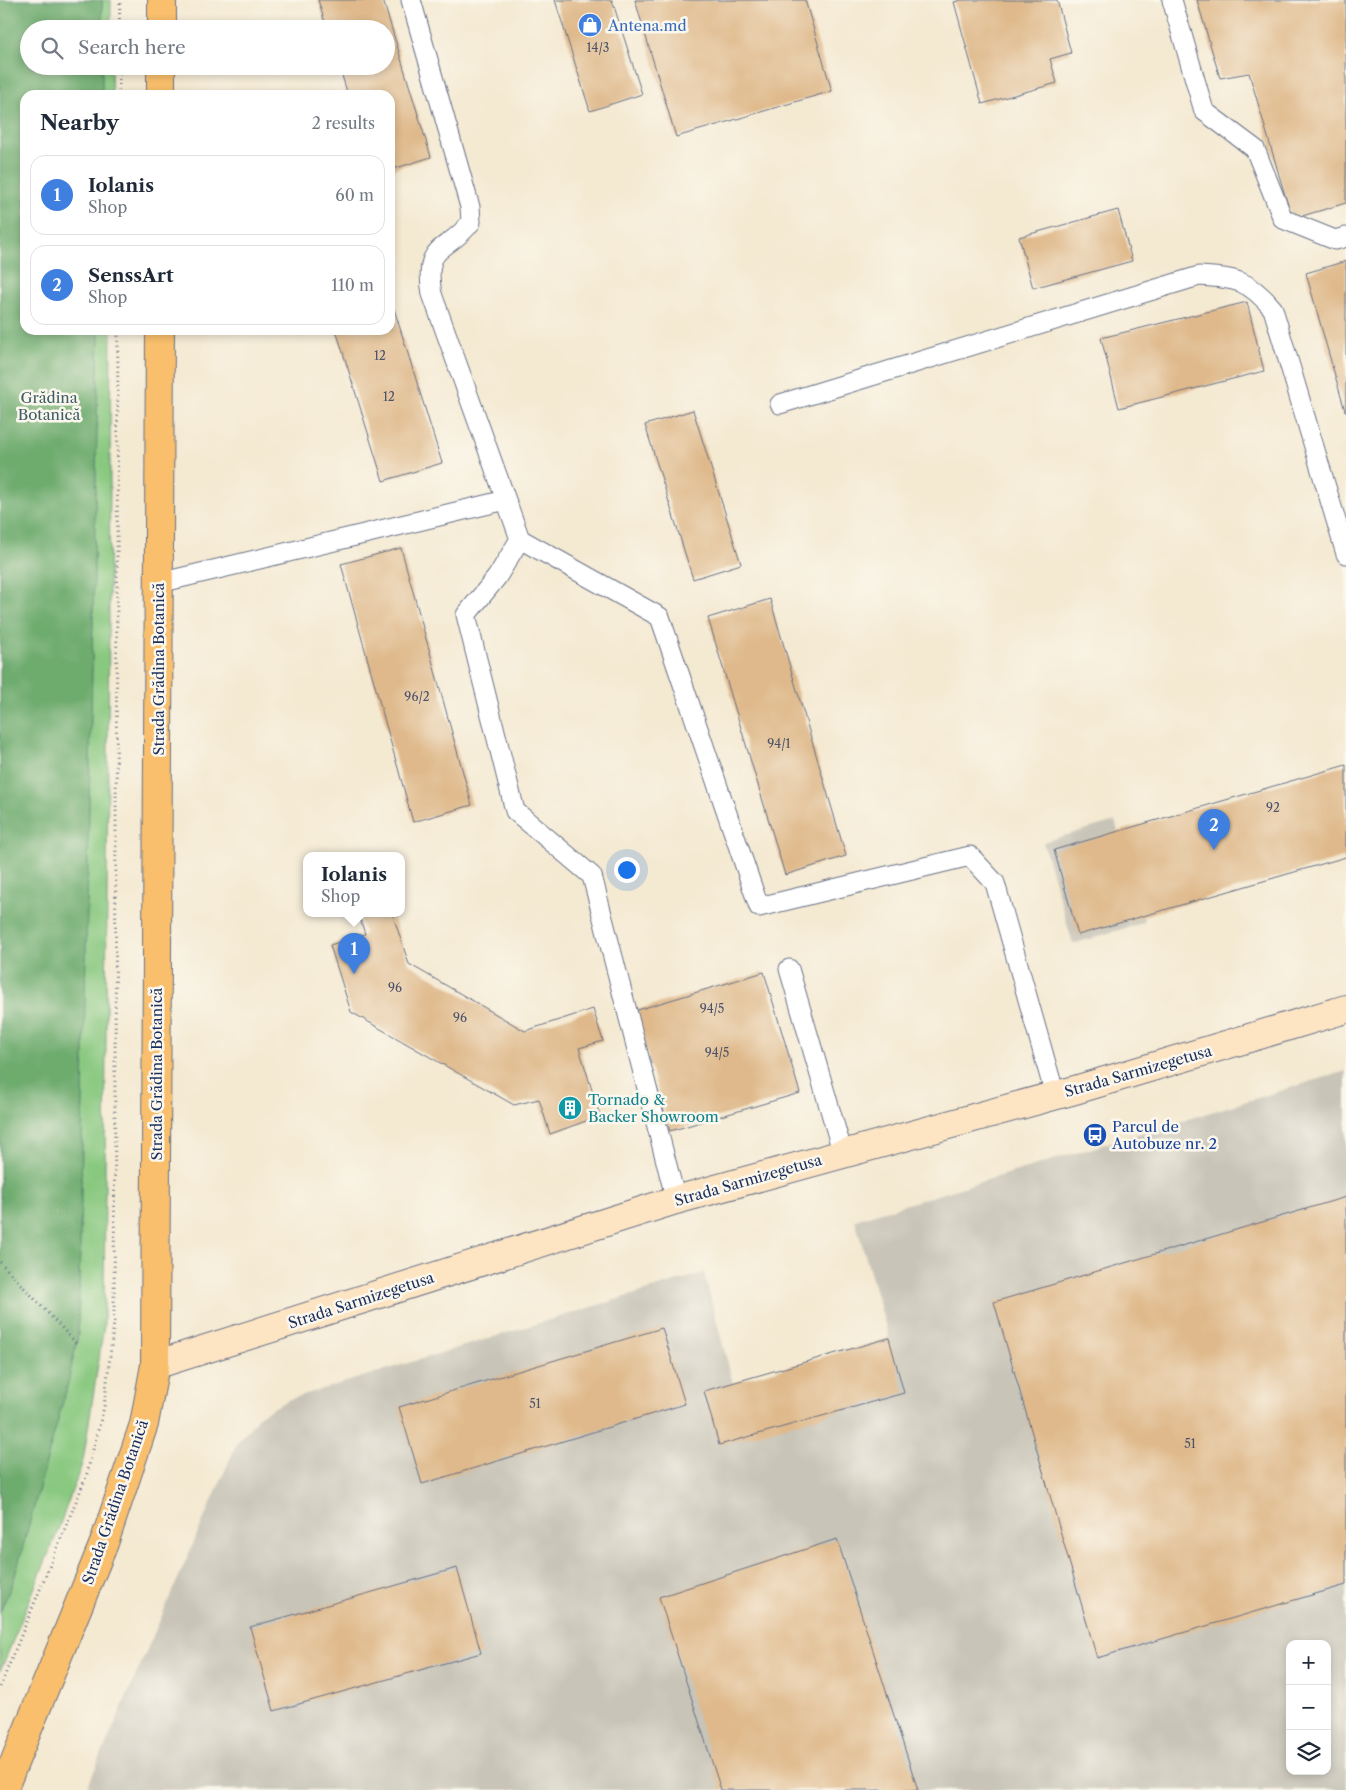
<!DOCTYPE html>
<html lang="en">
<head>
<meta charset="utf-8">
<style>
  :root { --surface:#fff; --page:#f6f6f7; --text:#1f2937; --muted:#747a83; --line:#e0e1e3; --accent:#ea580c }
  body { margin:0; font-family:"Libre Caslon Text",serif; background:var(--page); color:var(--text) }
  .controls { position:absolute; right:15px; bottom:15px; display:grid; overflow:hidden; border-radius:10px; box-shadow:0 2px 8px #0003 }
  .controls button { width:45px; height:45px; display:grid; place-items:center; padding:0; border:0; border-bottom:1px solid var(--line); background:var(--surface); color:var(--text); font:25px sans-serif }
  .you { position:absolute; left:626px; top:869px; width:18px; height:18px; margin:-12px; border:4px solid #fff; border-radius:50%; background:#1a73e8; box-shadow:0 0 0 8px #1a73e833 }
  .badge { display:grid; place-items:center; width:32px; height:32px; border-radius:50%; background:var(--accent); color:#fff; font-size:16px; font-weight:700 }
  .pin { position:absolute; translate:-50% -41px; filter:drop-shadow(0 1px 2px #0008) }
  .pin::after { content:''; position:absolute; top:26px; width:18px; height:15px; background:inherit; clip-path:polygon(0 0,100% 0,50% 100%) }
  .popup { position:absolute; left:303px; top:852px; width:102px; height:65px; box-sizing:border-box; display:grid; place-content:center; border-radius:10px; background:var(--surface); filter:drop-shadow(0 1px 4px #0005); font-size:16px; white-space:nowrap; color:var(--muted) }
  .popup b { font-size:19px; color:var(--text) }
  .popup::after { content:''; position:absolute; left:50%; top:100%; margin-left:-10px; border:10px solid transparent; border-top-color:var(--surface) }
  .list { margin:0; padding:0; list-style:none }
  h2 { display:flex; justify-content:space-between; align-items:center; height:65px; margin:0; padding:0 20px; font-size:21px }
  h2 small { font-size:16px; font-weight:400; color:var(--muted) }
  .list li { display:grid; grid-template-columns:32px 1fr auto; gap:15px; align-items:center; box-sizing:border-box; height:80px; margin:0 10px 10px; padding:0 10px; border:1px solid var(--line); border-radius:15px }
  .list b { display:block; font-size:19px; white-space:nowrap }
  .list p { margin:0; font-size:16px; white-space:nowrap; color:var(--muted) }
  .list em { font-size:16px; font-style:normal; color:var(--muted) }
  .icon { flex:none; width:28px; height:28px; fill:none; stroke:currentColor; stroke-width:2; stroke-linecap:round; stroke-linejoin:round }
  .map { position:relative; flex:none; width:1346px; height:1790px; overflow:hidden }
  .search { position:absolute; background:var(--surface); box-shadow:0 2px 8px #0003; left:20px; top:20px; width:375px; height:55px; display:flex; align-items:center; gap:12px; box-sizing:border-box; padding:0 18px; border-radius:28px; color:var(--muted); font-size:19px }
  .panel { position:absolute; background:var(--surface); box-shadow:0 2px 8px #0003; left:20px; top:90px; width:375px; height:245px; border-radius:15px }
  .map>svg:first-child { display:block }
  .industrial { fill:#c8c4b8; fill-rule:evenodd }
  .green { fill:#88c87f; stroke:#527c6e }
  .forest { fill:#6eac6e; stroke:#446e66 }
  .building { fill:#dfb98b }
  .lines { fill:none; stroke-linecap:round; stroke-linejoin:round }
  .lane-casing { stroke:#677086; stroke-width:21 }
  .secondary-casing { stroke:#677086; stroke-width:30 }
  .primary-casing { stroke:#677086; stroke-width:30 }
  .path { stroke:#677086; stroke-width:3; stroke-dasharray:1 4; stroke-linecap:butt }
  .lane { stroke:#fff; stroke-width:19 }
  .secondary { stroke:#fde5c4; stroke-width:28 }
  .primary { stroke:#f9bf6c; stroke-width:28 }
  .labels { text-anchor:middle; dominant-baseline:central; stroke-width:5; stroke-linejoin:round; paint-order:stroke }
  .number-label { font-size:12px; fill:#4c5269 }
  .shop-label { font-size:15px; fill:#366cbe; stroke:#fbf7ec; text-anchor:start }
  .park-label { font-size:15px; fill:#3c5d68; stroke:#fbf7ec }
  .street-label { font-size:15px; fill:#1b2f5e; stroke:#fbf7ec }
  .culture-label { font-size:15px; fill:#0d838f; stroke:#fbf7ec; text-anchor:start }
  .transit-label { font-size:15px; fill:#164399; stroke:#fbf7ec; text-anchor:start }
</style>
</head>
<body>
<div class="map">
<svg width="1346" height="1790" viewBox="0 0 1346 1790">
  <rect width="100%" height="100%" fill="#fbf7ec"/>
  <filter id="ink" filterUnits="userSpaceOnUse"><feTurbulence type="fractalNoise" baseFrequency=".02" numOctaves="2"/><feDisplacementMap in="SourceGraphic" scale="10" xChannelSelector="R" yChannelSelector="G"/><feConvolveMatrix kernelMatrix="1 2 1 2 8 2 1 2 1" color-interpolation-filters="sRGB"/></filter>
  <filter id="wash" filterUnits="userSpaceOnUse"><feTurbulence type="fractalNoise" baseFrequency=".0096" numOctaves="4" result="noise"/><feDisplacementMap in="SourceGraphic" scale="20" xChannelSelector="R" yChannelSelector="G"/><feGaussianBlur stdDeviation="1.12" result="paint"/><feColorMatrix in="noise" values="0 0 0 0 0 0 0 0 0 0 0 0 0 0 0 0 0 1.4 0 .05"/><feComposite in="paint" operator="in"/></filter>
  <g filter="url(#wash)">
    <rect width="100%" height="100%" fill="#f4e9d1"/>
    <path class="industrial" d="M1115 821 1145 922 1073 944 1043 842Z
      M1346 1071V1790H86L237 1443 260 1415 290 1399 704 1273 733 1383 889 1338 855 1220ZM1290 1644H1327V1771H1290Z"/>
    <path class="green" d="M102 0H111V29H102Z
      M102 66H111L112 95H102Z
      M99 330H111L104 1326 83 1461 55 1538 0 1672V1612L14 1579 68 1383 78 1334Z"/>
    <path class="forest" d="M0 0H102V29H29V66H102V95H25V330H99L78 1334 68 1383 14 1579 0 1612Z"/>
    <g id="blocks">
      <path class="building" d="M318 0H383L431 157 390 170V95H348L339 66H386V29H327Z
        M555 0H612L642 94 590 111Z
        M635 0H805L832 91 676 137Z
        M961 0H1057L1071 53 1050 59 1057 83 982 104 954 2Z
        M1197 0H1346V203L1292 219 1249 73 1220 78Z
        M1118 210 1132 261 1033 288 1019 237Z
        M1346 261V411H1345L1306 273Z
        M390 296 442 463 383 481 336 330H390Z
        M1247 302 1264 371 1119 408 1101 338Z
        M693 410 741 564 693 579 645 425Z
        M401 548 472 805 413 822 341 564Z
        M770 599 846 856 785 875 708 618Z
        M1346 765V857L1078 935 1054 850Z
        M358 913H392L409 964 525 1031 593 1009 603 1041 579 1048 600 1116 550 1134 539 1099 514 1105 351 1012 330 945 365 934Z
        M764 972 800 1093 670 1131 634 1011Z
        M1346 1197V1585L1097 1658 994 1302Z
        M662 1328 685 1404 422 1484 399 1407Z
        M889 1338 904 1393 719 1445 704 1391Z
        M837 1539 918 1790H721L659 1597Z
        M457 1568 481 1653 274 1711 250 1627Z"/>
    </g>
  </g>
  <g filter="url(#ink)">
    <use href="#blocks" fill-opacity="0" stroke="#677086" stroke-width="1"/>
    <g class="lines">
      <g class="lane-casing">
        <path id="lane" d="M411 0 470 207 471 222C447 254 423 241 432 294L520 539 497 577 466 615 515 811 592 876 676 1200
          M1172 0 1204 111 1255 149 1283 219 1335 240 1346 237
          M780 404 1199 276C1236 278 1249 280 1273 309L1346 554
          M520 539 660 617 759 907 970 856 995 883 1055 1095
          M159 583 506 500
          M789 969 843 1154"/>
      </g>
      <g class="secondary-casing">
        <path id="secondary" d="M155 1365 676 1200 1075 1090 1346 1009"/>
      </g>
      <g class="primary-casing">
        <path id="primary" d="M162 29V0
          M161 95V66
          M3 1790 104 1543 144 1424 155 1365 160 330"/>
      </g>
      <path class="path" d="M119 29 120 0
        M119 95V66
        M0 1262 76 1343
        M0 1687 86 1477 104 1407 114 1322 118 330"/>
      <use href="#lane" class="lane"/>
      <use href="#secondary" class="secondary"/>
      <use href="#primary" class="primary"/>
    </g>
  </g>
  <defs>
    <g id="shop-disc" transform="scale(1.25)"><circle r="9.5" fill="#3f7fe0" stroke="#fbf7ec"/><path d="M-5-2.5h2.3a2.7 3.5 0 0 1 5.4 0H5L5.5 6h-11ZM-1.5-2.5h3a1.5 2.3 0 0 0-3 0Z" fill="#fff"/></g>
    <g id="building-disc" transform="scale(1.25)"><circle r="9.5" fill="#0f9aa8" stroke="#fbf7ec"/><path d="M-4-6H4V6H1V3H-1V6H-4ZM-2.5-4.3h1.7v1.8h-1.7ZM.8-4.3h1.7v1.8H.8ZM-2.5-1h1.7V.8h-1.7ZM.8-1h1.7V.8H.8Z" fill="#fff"/></g>
    <g id="bus-disc" transform="scale(1.25)"><circle r="9.5" fill="#1a4fb4" stroke="#fbf7ec"/><path d="M-5-6H5V4H4V6H2V4H-2V6H-4V4H-5ZM-3.5-4V0h7V-4ZM-3.5 1.2v1.5H-2V1.2ZM2 1.2v1.5H3.5V1.2Z" fill="#fff"/></g>
  </defs>
  <g fill-rule="evenodd">
    <use href="#shop-disc" x="590" y="25"/>
    <use href="#building-disc" x="570" y="1108"/>
    <use href="#bus-disc" x="1095" y="1135"/>
  </g>
  <g class="labels">
    <g class="number-label">
      <text x="598" y="47">14/3</text>
      <text x="380" y="355">12</text>
      <text x="389" y="396">12</text>
      <text x="417" y="696">96/2</text>
      <text x="779" y="743">94/1</text>
      <text x="1273" y="807">92</text>
      <text x="395" y="987">96</text>
      <text x="712" y="1008">94/5</text>
      <text x="460" y="1017">96</text>
      <text x="717" y="1052">94/5</text>
      <text x="535" y="1403">51</text>
      <text x="1190" y="1443">51</text>
    </g>
    <g class="shop-label">
      <text x="608" y="25">Antena.md</text>
    </g>
    <g class="park-label">
      <text x="49" y="397">Grădina<tspan x="49" dy="17">Botanică</tspan></text>
    </g>
    <g class="street-label">
      <text transform="translate(158 669) rotate(-90)">Strada Grădina Botanică</text>
      <text transform="translate(1138 1071) rotate(-16)">Strada Sarmizegetusa</text>
      <text transform="translate(156 1074) rotate(-90)">Strada Grădina Botanică</text>
      <text transform="translate(748 1180) rotate(-16)">Strada Sarmizegetusa</text>
      <text transform="translate(361 1300) rotate(-18)">Strada Sarmizegetusa</text>
      <text transform="translate(115 1502) rotate(-71)">Strada Grădina Botanică</text>
    </g>
    <g class="culture-label">
      <text x="588" y="1099">Tornado &amp;<tspan x="588" dy="17">Backer Showroom</tspan></text>
    </g>
    <g class="transit-label">
      <text x="1112" y="1126">Parcul de<tspan x="1112" dy="17">Autobuze nr. 2</tspan></text>
    </g>
  </g>
</svg>
<div class="controls">
<button>+</button>
<button>−</button>
<button><svg class="icon" aria-label="layers" viewBox="0 0 24 24"><path d="M12 4l9 5-9 5-9-5zM3 14l9 5 9-5"/></svg></button>
</div>
<div class="you"></div>
<div class="pin badge" style="left:354px;top:974px;background:#3f7fe0">1</div>
<div class="popup"><b>Iolanis</b>Shop</div>
<div class="pin badge" style="left:1214px;top:850px;background:#3f7fe0">2</div>
<div class="search"><svg class="icon" aria-label="search" viewBox="0 0 24 24"><circle cx="10" cy="10" r="6"/><path d="M15 15l6 6"/></svg>Search here</div>
<section class="panel">
<h2>Nearby<small>2 results</small></h2>
<ul class="list">
<li><span class="badge" style="background:#3f7fe0">1</span><div><b>Iolanis</b><p>Shop</p></div><em>60 m</em></li>
<li><span class="badge" style="background:#3f7fe0">2</span><div><b>SenssArt</b><p>Shop</p></div><em>110 m</em></li>
</ul>
</section>
</div>
</body>
</html>
